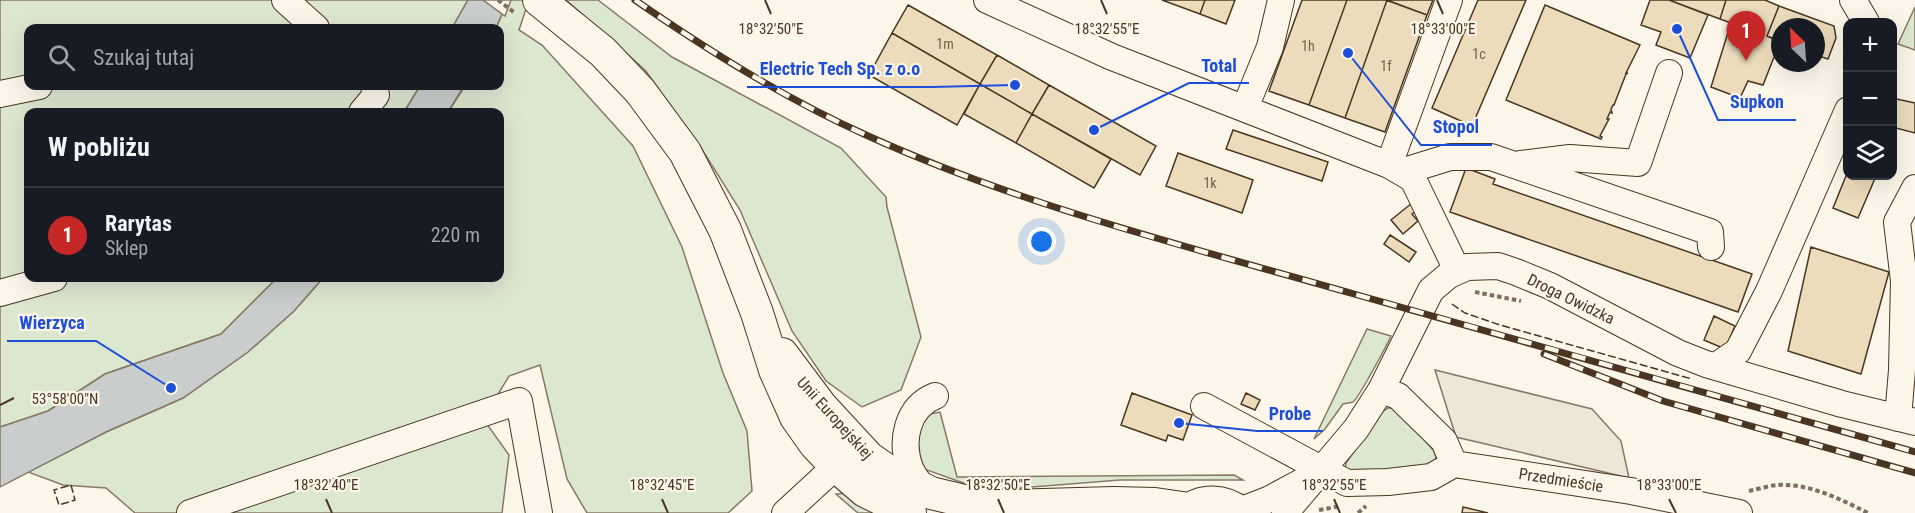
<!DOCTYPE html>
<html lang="pl">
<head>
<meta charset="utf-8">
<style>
  :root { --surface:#171b24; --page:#242831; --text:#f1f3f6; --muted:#9ea1a6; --line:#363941; --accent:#c62828 }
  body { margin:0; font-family:"Roboto Condensed",sans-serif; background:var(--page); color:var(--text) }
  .controls { position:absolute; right:18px; top:18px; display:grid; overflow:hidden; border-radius:12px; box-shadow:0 6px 24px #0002 }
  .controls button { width:54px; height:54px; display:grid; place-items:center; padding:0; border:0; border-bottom:2px solid var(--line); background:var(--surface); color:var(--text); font:30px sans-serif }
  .compass { position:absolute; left:1771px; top:18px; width:54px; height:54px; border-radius:50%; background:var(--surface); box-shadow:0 6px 24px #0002; rotate:335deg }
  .you { position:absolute; left:1042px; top:242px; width:21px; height:21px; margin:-15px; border:4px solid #fff; border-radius:50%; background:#1a73e8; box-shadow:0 0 0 9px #1a73e833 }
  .badge { display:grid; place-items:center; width:39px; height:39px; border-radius:50%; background:var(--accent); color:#fff; font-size:20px; font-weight:700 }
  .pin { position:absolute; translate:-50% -50px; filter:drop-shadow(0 2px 3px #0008) }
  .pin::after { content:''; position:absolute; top:32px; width:21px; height:18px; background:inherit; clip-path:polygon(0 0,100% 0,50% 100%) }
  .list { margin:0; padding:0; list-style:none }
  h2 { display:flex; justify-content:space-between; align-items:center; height:78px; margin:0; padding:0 24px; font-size:26px }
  h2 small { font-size:20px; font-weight:400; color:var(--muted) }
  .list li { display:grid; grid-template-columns:39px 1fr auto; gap:18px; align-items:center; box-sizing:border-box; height:96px; padding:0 24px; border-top:2px solid var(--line) }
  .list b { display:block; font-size:22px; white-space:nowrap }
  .list p { margin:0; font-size:20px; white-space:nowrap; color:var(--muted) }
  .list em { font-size:20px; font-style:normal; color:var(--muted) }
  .icon { flex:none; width:33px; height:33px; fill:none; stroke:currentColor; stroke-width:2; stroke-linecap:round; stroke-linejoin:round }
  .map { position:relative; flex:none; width:1915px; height:513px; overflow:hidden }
  .search { position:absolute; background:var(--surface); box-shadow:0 6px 24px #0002; left:24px; top:24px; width:480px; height:66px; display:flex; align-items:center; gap:15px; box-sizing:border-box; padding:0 21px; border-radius:12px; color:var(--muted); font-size:22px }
  .panel { position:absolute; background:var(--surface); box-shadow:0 6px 24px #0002; left:24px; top:108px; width:480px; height:174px; border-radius:12px }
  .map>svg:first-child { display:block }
  .green { fill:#dce7d0; stroke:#887966; stroke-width:1.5 }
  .parking { fill:#ede7d9; stroke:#887966; stroke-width:1.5 }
  .water { fill:#c9cecd; stroke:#887966; stroke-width:1.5 }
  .pier { fill:#fbf6e9; stroke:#887966; stroke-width:1.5 }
  .building { fill:#ecdcbc; stroke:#4a3520; stroke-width:1.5 }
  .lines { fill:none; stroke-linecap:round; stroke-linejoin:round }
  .minor-casing { stroke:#4a3520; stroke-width:28 }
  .major-casing { stroke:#4a3520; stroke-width:34 }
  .path { stroke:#7f6f5c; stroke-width:4; stroke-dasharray:4.5 3; stroke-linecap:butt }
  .minor { stroke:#fbf6e9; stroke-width:26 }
  .major { stroke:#fbf6e9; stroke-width:32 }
  .rail-casing { stroke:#4a3520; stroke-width:7 }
  .rail { stroke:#fbf6e9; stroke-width:4.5; stroke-dasharray:14; stroke-linecap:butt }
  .fence { stroke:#4a3520; stroke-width:1.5; stroke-dasharray:8 3; stroke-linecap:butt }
  .ticks { fill:none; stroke:#4a3520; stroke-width:2 }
  .labels { text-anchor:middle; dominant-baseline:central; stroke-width:4.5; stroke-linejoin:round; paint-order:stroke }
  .number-label { font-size:14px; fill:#725f47 }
  .street-label { font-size:16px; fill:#4a3520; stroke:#fbf6e9 }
  .ticks-label { font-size:15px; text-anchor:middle; fill:#4a3520; stroke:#fbf6e9; stroke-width:4.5; stroke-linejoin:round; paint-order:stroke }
  .leader { fill:none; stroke:#1d4ed8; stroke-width:2 }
  .callout-dot { fill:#1d4ed8; stroke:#fbf6e9; stroke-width:2 }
  .callout-label { font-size:18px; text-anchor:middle; font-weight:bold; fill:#1d4ed8; stroke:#fbf6e9; stroke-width:4.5; stroke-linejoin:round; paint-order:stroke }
</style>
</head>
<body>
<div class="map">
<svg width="1915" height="513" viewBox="0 0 1915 513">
  <rect width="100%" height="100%" fill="#fbf6e9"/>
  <path class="green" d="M0 0H468L452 28H28V86H420L404 112H28V278H277L221 334 105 374 48 411 0 427Z
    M508 0H529L519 30 542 45 633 146 682 247 723 373 747 431 752 491 728 513H587L567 479 540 365 509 376 494 401 474 406 509 455 502 513H135L106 488 63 485 28 472 106 432 183 398 248 352 294 311 323 278H500V112H448L465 86H500V28H496Z
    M566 0H598L672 57 841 148 886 197 887 207 921 337 901 390 862 407 826 381 792 331 740 210 698 143 645 70Z
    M1915 7V50L1898 44Z
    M1367 329 1391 336C1387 345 1358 399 1353 402 1350 403 1346 403 1343 404L1325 429 1314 439Z
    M1388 408H1397L1434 451 1436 458 1431 465 1359 474 1345 469 1346 463 1382 412Z
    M940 412 957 477 1234 475 1243 480H1120L1008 489 969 485 924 469C915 447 913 433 930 414Z
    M848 493 891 513H858L836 494Z"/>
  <path class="parking" d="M1435 370 1592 409 1621 441 1629 478 1456 437Z"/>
  <path class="water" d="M468 0H508L496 28H452Z
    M420 86H464L448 112H404Z
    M277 278H323L294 311 248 352 183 398 106 432 0 487V427L48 411 105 374 221 334Z"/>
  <path class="pier" d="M483 0H511L505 16Z"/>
  <path class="building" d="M1162 0H1205L1200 14Z
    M1205 0H1235L1226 24 1200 14Z
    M1302 0H1347L1309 105 1269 91Z
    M1347 0H1387L1345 118 1309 105Z
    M1386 0H1433L1427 15Z
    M1387 0 1427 15 1385 132 1345 118Z
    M1478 0H1526L1472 126 1432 108Z
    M1650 0H1669L1708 15 1690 58 1656 45 1661 32 1641 25Z
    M1669 0H1726L1720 19Z
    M1726 0H1765L1779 6 1767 36 1780 42 1763 85 1748 81 1740 98 1711 87 1731 23 1720 19Z
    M908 5 997 55 980 84 892 33Z
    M1545 5 1640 45 1626 73H1628L1626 74 1614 105H1613L1611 109 1612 113 1610 112 1607 119H1609L1600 136 1602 137 1601 139 1506 100Z
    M1779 6 1834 26 1836 38 1828 59 1816 55V27H1780V41L1767 36Z
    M892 33 980 84 957 125 869 75Z
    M997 55 1049 85 1032 114 980 84Z
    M980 84 1032 114 1016 143 964 114Z
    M1049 85 1156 146 1140 175 1032 114Z
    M1892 98 1915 103V133L1892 127Z
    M1032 114 1111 159 1094 188 1016 143Z
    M1233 130 1328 162 1322 181 1226 149Z
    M1178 153 1253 180 1242 213 1166 186Z
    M1466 168 1495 179 1493 184 1752 274 1738 312 1450 212Z
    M1848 171V176H1876L1858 218 1833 208Z
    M1412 203 1417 210 1412 214 1418 221 1403 234 1391 220Z
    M1390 235 1416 252 1409 262 1384 244Z
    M1811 247 1889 272 1861 374 1788 351Z
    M1714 316 1735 326 1725 349 1704 340Z
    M1132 393 1192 415 1183 440 1168 435 1166 441 1121 425Z
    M1246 393 1260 400 1255 410 1241 404Z
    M1463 507 1488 513H1462Z"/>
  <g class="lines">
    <g class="minor-casing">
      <path id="minor" d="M285 0 316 28
        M987 0 1112 57 1389 165 1413 179 1457 270
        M1853 0 1866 22
        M0 94 39 86
        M1245 108 1270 47 1281 0
        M362 112 376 95 374 86
        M1521 164 1570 158 1638 163 1669 73
        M1389 165 1449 0
        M1401 172 1450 157H1491L1710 232 1711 247
        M0 293 54 278
        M1716 366 1738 351 1769 291 1848 110
        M1381 390 1398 396 1444 441 1454 464
        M1204 406 1347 483 1388 482 1431 477 1454 464 1631 491 1739 513
        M1898 418 1902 370 1904 281 1897 222 1915 188
        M922 488C918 481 913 475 910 468 900 441 907 407 935 396
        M1239 511 1270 499 1309 478
        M190 513 519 401 539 513
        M785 513 849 454
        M1285 513 1356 429 1381 390 1431 290 1449 275 1467 267 1498 266 1516 272 1550 286 1678 353 1706 364 1842 404 1915 422"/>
    </g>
    <g class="major-casing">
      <path id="major" d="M539 0 603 52 640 91 685 152 725 230 757 313 775 370 796 417 815 444 836 466 865 491 910 513
        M782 354 821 406 869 458 892 474 931 493 973 503 1003 506 1114 503 1155 504 1189 509
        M1185 513C1202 498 1224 500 1241 513"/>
    </g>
    <path class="path" d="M498 0 515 13
      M1475 292 1521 301
      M1749 491C1758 489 1768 486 1777 485 1809 483 1840 499 1868 513
      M1319 510 1341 506
      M1358 513 1366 506"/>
    <use href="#minor" class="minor"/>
    <use href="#major" class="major"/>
    <g class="rail-casing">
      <path id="rail" d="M635 0C709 51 784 98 866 135 1022 206 1190 247 1354 294 1541 346 1728 399 1915 452
        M1544 354 1663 401 1915 473"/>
    </g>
    <use href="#rail" class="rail"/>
    <path class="fence" d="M1452 304 1465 313 1500 325 1692 379
      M71 485 75 500 59 505 54 490Z"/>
  </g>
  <path class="ticks" d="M765 0 771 14M1101 0 1107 14M1437 0 1443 14M0 405 14 398M326 499 332 513M662 499 668 513M998 499 1004 513M1334 499 1340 513M1669 499 1676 513"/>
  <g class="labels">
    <g class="number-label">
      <text x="945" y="44">1m</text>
      <text x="1308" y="46">1h</text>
      <text x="1479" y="54">1c</text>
      <text x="1386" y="66">1f</text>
      <text x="1210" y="183">1k</text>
    </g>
    <g class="street-label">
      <text transform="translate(1571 299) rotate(26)">Droga Owidzka</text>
      <text transform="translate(835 418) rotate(48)">Unii Europejskiej</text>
      <text transform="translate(1561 480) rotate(9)">Przedmieście</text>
    </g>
  </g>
  <g class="ticks-label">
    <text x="771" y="34">18°32'50"E</text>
    <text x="1107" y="34">18°32'55"E</text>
    <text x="1443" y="34">18°33'00"E</text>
    <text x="65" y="404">53°58'00"N</text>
    <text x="326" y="490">18°32'40"E</text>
    <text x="662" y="490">18°32'45"E</text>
    <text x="998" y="490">18°32'50"E</text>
    <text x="1334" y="490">18°32'55"E</text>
    <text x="1669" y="490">18°33'00"E</text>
  </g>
  <path class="leader" d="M1094 130L1189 83H1249M1015 85L932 87H747M1677 29L1718 120H1796M1348 53L1421 145H1492M171 388L96 341H7M1179 423L1257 431H1323"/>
  <g class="callout-dot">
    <circle cx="1094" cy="130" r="6"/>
    <circle cx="1015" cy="85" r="6"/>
    <circle cx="1677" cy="29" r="6"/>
    <circle cx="1348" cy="53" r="6"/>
    <circle cx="171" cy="388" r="6"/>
    <circle cx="1179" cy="423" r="6"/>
  </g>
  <g class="callout-label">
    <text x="1219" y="72">Total</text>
    <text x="840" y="75">Electric Tech Sp. z o.o</text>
    <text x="1757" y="108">Supkon</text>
    <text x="1456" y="133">Stopol</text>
    <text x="52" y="329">Wierzyca</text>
    <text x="1290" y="420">Probe</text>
  </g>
</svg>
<div class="controls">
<button>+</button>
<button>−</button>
<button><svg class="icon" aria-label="layers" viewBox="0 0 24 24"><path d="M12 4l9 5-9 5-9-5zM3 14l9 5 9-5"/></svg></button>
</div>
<svg class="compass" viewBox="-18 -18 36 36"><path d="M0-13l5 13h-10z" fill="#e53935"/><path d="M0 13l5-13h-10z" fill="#9ea1a6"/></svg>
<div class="you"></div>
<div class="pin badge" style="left:1746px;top:61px">1</div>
<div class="search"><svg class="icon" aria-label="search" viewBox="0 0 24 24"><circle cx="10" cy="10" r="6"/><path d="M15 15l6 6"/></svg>Szukaj tutaj</div>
<section class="panel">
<h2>W pobliżu<small></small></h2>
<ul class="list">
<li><span class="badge">1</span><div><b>Rarytas</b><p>Sklep</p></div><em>220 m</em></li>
</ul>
</section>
</div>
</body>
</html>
